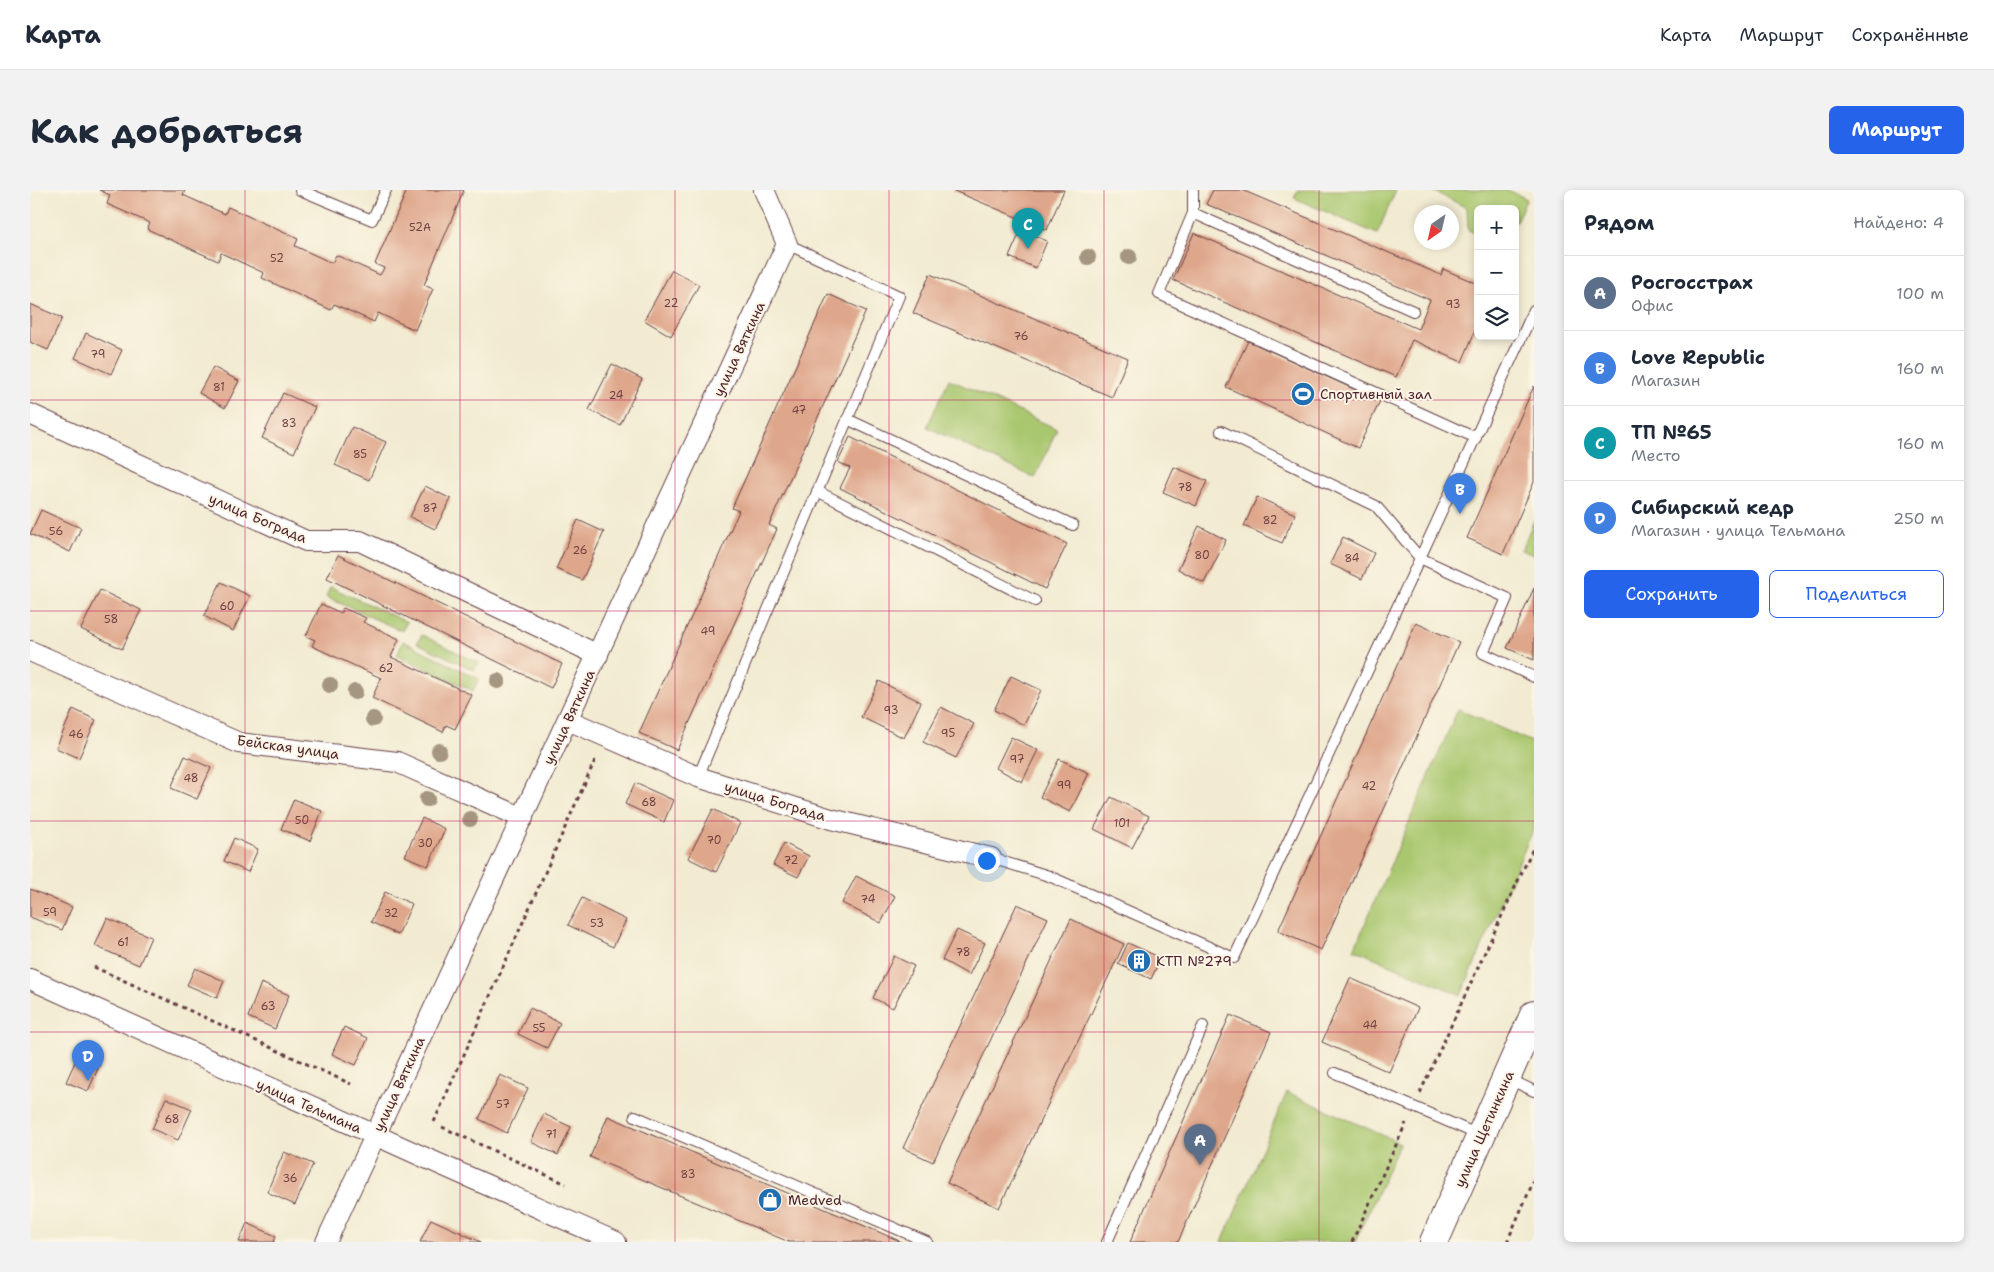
<!DOCTYPE html>
<html lang="ru">
<head>
<meta charset="utf-8">
<style>
  :root { --surface:#fff; --page:#f2f2f3; --text:#1f2937; --muted:#747a83; --line:#e0e1e3; --accent:#2563eb }
  body { margin:0; font-family:"Shantell Sans",sans-serif; background:var(--page); color:var(--text) }
  .controls { position:absolute; right:15px; top:15px; display:grid; overflow:hidden; border-radius:8px; box-shadow:0 2px 8px #0003 }
  .controls button { width:45px; height:45px; display:grid; place-items:center; padding:0; border:0; border-bottom:1px solid var(--line); background:var(--surface); color:var(--text); font:25px sans-serif }
  .compass { position:absolute; left:1384px; top:15px; width:45px; height:45px; border-radius:50%; background:var(--surface); box-shadow:0 2px 8px #0003; rotate:214deg }
  .you { position:absolute; left:956px; top:670px; width:18px; height:18px; margin:-12px; border:4px solid #fff; border-radius:50%; background:#1a73e8; box-shadow:0 0 0 8px #1a73e833 }
  .badge { display:grid; place-items:center; width:32px; height:32px; border-radius:50%; background:var(--accent); color:#fff; font-size:16px; font-weight:700 }
  .pin { position:absolute; translate:-50% -41px; filter:drop-shadow(0 1px 2px #0008) }
  .pin::after { content:''; position:absolute; top:26px; width:18px; height:15px; background:inherit; clip-path:polygon(0 0,100% 0,50% 100%) }
  .list { margin:0; padding:0; list-style:none }
  h2 { display:flex; justify-content:space-between; align-items:center; height:65px; margin:0; padding:0 20px; font-size:21px }
  h2 small { font-size:16px; font-weight:400; color:var(--muted) }
  .list li { display:grid; grid-template-columns:32px 1fr auto; gap:15px; align-items:center; box-sizing:border-box; height:75px; padding:0 20px; border-top:1px solid var(--line) }
  .list b { display:block; font-size:19px; white-space:nowrap }
  .list p { margin:0; font-size:16px; white-space:nowrap; color:var(--muted) }
  .list em { font-size:16px; font-style:normal; color:var(--muted) }
  .actions { display:flex; gap:10px; padding:15px 20px }
  .actions a { flex:1; padding:11px 0; border:1px solid var(--accent); border-radius:8px; text-align:center; font-size:18px; color:var(--accent) }
  .actions .main { background:var(--accent); color:#fff }
  .icon { flex:none; width:28px; height:28px; fill:none; stroke:currentColor; stroke-width:2; stroke-linecap:round; stroke-linejoin:round }
  .map { position:relative; flex:none; width:1504px; height:1052px; overflow:hidden; border-radius:8px }
  header { display:flex; align-items:center; gap:30px; box-sizing:border-box; height:70px; padding:0 25px; background:var(--surface); border-bottom:1px solid var(--line) }
  header strong { font-size:24px }
  nav { display:flex; gap:28px; margin-inline-start:auto; font-size:18px }
  .intro { display:flex; align-items:center; justify-content:space-between; box-sizing:border-box; height:120px; padding:0 30px }
  h1 { margin:0; font-size:35px }
  .button { padding:12px 22px; border-radius:8px; background:var(--accent); color:#fff; font-size:18px; font-weight:700 }
  main { display:flex; gap:30px; padding:0 30px }
  aside { flex:1; background:var(--surface); border-radius:8px; box-shadow:0 2px 8px #0003 }
  .map>svg:first-child { display:block }
  .green { fill:#a9c76e; stroke:#7a734c }
  .building { fill:#dea68a }
  .lines { fill:none; stroke-linecap:round; stroke-linejoin:round }
  .service-casing { stroke:#633e44; stroke-width:12 }
  .minor-casing { stroke:#633e44; stroke-width:22 }
  .primary-casing { stroke:#633e44; stroke-width:30 }
  .path { stroke:#633e44; stroke-width:3; stroke-dasharray:4 4; stroke-linecap:butt }
  .service { stroke:#fff; stroke-width:10 }
  .minor { stroke:#fff; stroke-width:20 }
  .primary { stroke:#fff; stroke-width:28 }
  .tree { fill:#a59681 }
  .grid { fill:none; stroke:#c2185b; stroke-width:1; stroke-opacity:0.55 }
  .labels { text-anchor:middle; dominant-baseline:central; stroke-width:4; stroke-linejoin:round; paint-order:stroke }
  .number-label { font-size:11px; fill:#6f4143 }
  .street-label { font-size:14px; fill:#4a1f2b; stroke:#fcf5e5 }
  .poi-label { font-size:14px; fill:#4a1f2b; stroke:#fcf5e5; text-anchor:start }
</style>
</head>
<body>
<header>
<strong>Карта</strong>
<nav><a>Карта</a><a>Маршрут</a><a>Сохранённые</a></nav>
</header>
<div class="intro"><h1>Как добраться</h1><a class="button">Маршрут</a></div>
<main>
<div class="map">
<svg width="1504" height="1052" viewBox="0 0 1504 1052">
  <rect width="100%" height="100%" fill="#fcf5e5"/>
  <filter id="ink" filterUnits="userSpaceOnUse"><feTurbulence type="fractalNoise" baseFrequency=".02" numOctaves="2"/><feDisplacementMap in="SourceGraphic" scale="10" xChannelSelector="R" yChannelSelector="G"/><feConvolveMatrix kernelMatrix="1 2 1 2 8 2 1 2 1" color-interpolation-filters="sRGB"/></filter>
  <filter id="wash" filterUnits="userSpaceOnUse"><feTurbulence type="fractalNoise" baseFrequency=".0096" numOctaves="4" result="noise"/><feDisplacementMap in="SourceGraphic" scale="20" xChannelSelector="R" yChannelSelector="G"/><feGaussianBlur stdDeviation="1.12" result="paint"/><feColorMatrix in="noise" values="0 0 0 0 0 0 0 0 0 0 0 0 0 0 0 0 0 1.4 0 .05"/><feComposite in="paint" operator="in"/></filter>
  <g filter="url(#wash)">
    <rect width="100%" height="100%" fill="#f2ebd2"/>
    <path class="green" d="M1268 0H1366L1347 44 1264 8Z
      M1401 0H1478L1497 9 1485 33V19H1448V44L1438 40 1437 18Z
      M919 189 1027 239 1005 288 897 237Z
      M1504 331V365L1491 360Z
      M300 397H301L377 432 372 441 296 407Z
      M392 445 449 473 444 480 387 453Z
      M373 451 449 489 443 501 367 465Z
      M1428 519 1504 553V638L1431 805 1324 759Z
      M1257 902 1370 953 1325 1052H1192Z"/>
    <g id="blocks">
      <path class="building" d="M69 0H155L153 5 195 24 198 17 268 49 265 56 302 73 306 65 350 85 354 78 345 74 377 0H434L394 95 403 99 385 140 348 123 344 132 304 114 301 120 232 88 234 83 191 63 188 71 117 39 120 33 77 14 80 5Z
        M922 0H1034L1017 40Z
        M1183 0H1212L1411 85 1413 79 1448 94V134L1432 172 1382 150 1366 187 1143 90 1164 43 1388 139 1400 110 1176 14Z
        M991 40 1017 51 1006 78 979 67Z
        M642 80 669 95 641 146 614 130Z
        M900 84 1098 168 1082 207 883 123Z
        M798 104 836 121 739 335 747 339 647 560 609 543 709 321 702 318Z
        M0 114 32 128 18 160 0 152Z
        M56 143 92 160 81 184 45 168Z
        M1218 151 1350 211 1328 258 1196 197Z
        M582 174 612 189 590 235 559 220Z
        M183 177 209 191 195 218 169 203Z
        M1504 196V292L1473 364 1437 348Z
        M253 203 285 217 264 263 232 248Z
        M322 237 356 252 339 290 305 275Z
        M820 247 1037 354 1015 399 810 298 820 278 808 272Z
        M1144 277 1177 291 1166 316 1133 302Z
        M395 296 421 309 405 339 380 327Z
        M1227 307 1265 324 1252 353 1214 336Z
        M11 320 51 338 40 362 0 344Z
        M548 330 574 342 552 390 526 379Z
        M1169 336 1196 350 1174 393 1148 379Z
        M1313 347 1344 363 1332 389 1300 374Z
        M308 365 532 474 521 498 297 388Z
        M191 392 220 406 203 441 174 426Z
        M1504 398V470L1477 458Z
        M70 400 111 420 92 459 51 439Z
        M291 414 311 423 313 418 336 428 333 432 369 449 361 467 442 505 425 539 416 535 413 542 342 508 351 488 282 456 285 450 276 446Z
        M1386 433 1429 452 1291 760 1248 741Z
        M981 486 1011 500 994 535 964 520Z
        M849 491 891 512 874 548 831 527Z
        M911 517 944 534 926 568 893 552Z
        M43 519 66 530 49 568 26 558Z
        M981 547 1008 560 992 592 966 578Z
        M155 566 181 578 167 609 141 598Z
        M1029 569 1059 583 1040 622 1010 607Z
        M605 593 643 610 634 632 595 614Z
        M1081 607 1119 626 1102 658 1064 639Z
        M264 609 292 621 280 651 251 639Z
        M683 619 710 633 686 682 658 668Z
        M392 628 415 639 398 676 375 666Z
        M204 648 228 659 218 682 194 671Z
        M754 653 779 666 768 687 743 675Z
        M826 686 865 706 851 733 812 713Z
        M0 699 42 717 32 740 0 727Z
        M355 702 382 714 368 745 341 732Z
        M552 708 596 730 583 757 538 735Z
        M987 714 1018 728 903 972 873 958Z
        M77 728 121 747 109 775 65 756Z
        M1041 729 1094 754 969 1018 917 993Z
        M927 740 955 753 939 785 912 770Z
        M1098 753 1131 768 1121 789 1088 774Z
        M864 766 884 776 863 818 843 808Z
        M165 778 194 791 187 808 157 795Z
        M1320 788 1388 818 1359 882 1292 852Z
        M231 793 259 805 245 839 218 827Z
        M500 818 530 833 517 858 488 844Z
        M1200 825 1241 842 1148 1052H1100Z
        M314 837 338 848 326 875 302 864Z
        M48 865 70 874 58 901 36 892Z
        M470 885 498 898 477 943 449 929Z
        M136 908 162 919 148 950 122 939Z
        M514 924 541 937 528 965 501 952Z
        M578 926 692 975 872 1052H759L560 967Z
        M254 962 283 974 265 1015 237 1002Z
        M401 1029 451 1052H390Z
        M217 1033 246 1046 244 1052H209Z"/>
    </g>
  </g>
  <g filter="url(#ink)">
    <use href="#blocks" fill-opacity="0" stroke="#633e44" stroke-width="1"/>
    <g class="lines">
      <g class="service-casing">
        <path id="service" d="M270 0 342 30 356 0
          M1163 23V0
          M1504 120 1390 368 1477 408 1453 463 1504 487
          M1383 121 1163 23 1129 104 1446 248
          M817 229 1043 335
          M787 301 1005 411
          M668 587 869 106 757 54
          M961 668 1019 686 1204 768 1390 368 1346 316 1191 241
          M1305 883 1449 945
          M1477 888 1504 901
          M605 926 897 1052
          M1077 1052 1173 836"/>
      </g>
      <g class="minor-casing">
        <path id="minor" d="M0 224 276 351H330L568 465
          M0 461 209 553 367 572 493 628
          M538 530 668 587 801 629 961 668
          M0 789 398 969 586 1052
          M296 1052 757 54 734 0"/>
      </g>
      <g class="primary-casing">
        <path id="primary" d="M1404 1052 1504 825"/>
      </g>
      <path class="path" d="M64 777 321 894
        M1390 903 1504 656
        M404 932 566 568
        M412 937 536 994
        M1322 1052 1376 933
        M1477 1052 1504 990"/>
      <use href="#service" class="service"/>
      <use href="#minor" class="minor"/>
      <use href="#primary" class="primary"/>
    </g>
    <g class="tree">
      <circle cx="1058" cy="67" r="8"/>
      <circle cx="1099" cy="67" r="8"/>
      <circle cx="468" cy="491" r="8"/>
      <circle cx="300" cy="495" r="8"/>
      <circle cx="325" cy="502" r="8"/>
      <circle cx="343" cy="529" r="8"/>
      <circle cx="409" cy="561" r="8"/>
      <circle cx="397" cy="609" r="8"/>
      <circle cx="440" cy="629" r="8"/>
    </g>
  </g>
  <path class="grid" d="M215 0V1052M430 0V1052M645 0V1052M859 0V1052M1074 0V1052M1289 0V1052M0 210H1504M0 421H1504M0 631H1504M0 842H1504"/>
  <defs>
    <g id="stadium-disc" transform="scale(1.25)"><circle r="9.5" fill="#1f6fb2" stroke="#fcf5e5"/><path d="M0-5a6.5 5 0 1 0 0 10a6.5 5 0 1 0 0-10ZM-3.5-1.8h7v3.6h-7Z" fill="#fff"/></g>
    <g id="building-disc" transform="scale(1.25)"><circle r="9.5" fill="#1f6fb2" stroke="#fcf5e5"/><path d="M-4-6H4V6H1V3H-1V6H-4ZM-2.5-4.3h1.7v1.8h-1.7ZM.8-4.3h1.7v1.8H.8ZM-2.5-1h1.7V.8h-1.7ZM.8-1h1.7V.8H.8Z" fill="#fff"/></g>
    <g id="shop-disc" transform="scale(1.25)"><circle r="9.5" fill="#1f6fb2" stroke="#fcf5e5"/><path d="M-5-2.5h2.3a2.7 3.5 0 0 1 5.4 0H5L5.5 6h-11ZM-1.5-2.5h3a1.5 2.3 0 0 0-3 0Z" fill="#fff"/></g>
  </defs>
  <g fill-rule="evenodd">
    <use href="#stadium-disc" x="1273" y="204"/>
    <use href="#building-disc" x="1109" y="771"/>
    <use href="#shop-disc" x="740" y="1010"/>
  </g>
  <g class="labels">
    <g class="number-label">
      <text x="390" y="37">52А</text>
      <text x="247" y="68">52</text>
      <text x="641" y="113">22</text>
      <text x="1423" y="114">93</text>
      <text x="991" y="146">76</text>
      <text x="68" y="164">79</text>
      <text x="189" y="197">81</text>
      <text x="586" y="205">24</text>
      <text x="769" y="220">47</text>
      <text x="259" y="233">83</text>
      <text x="330" y="264">85</text>
      <text x="1155" y="297">78</text>
      <text x="400" y="318">87</text>
      <text x="1240" y="330">82</text>
      <text x="26" y="341">56</text>
      <text x="550" y="360">26</text>
      <text x="1172" y="365">80</text>
      <text x="1322" y="368">84</text>
      <text x="197" y="416">60</text>
      <text x="81" y="429">58</text>
      <text x="678" y="441">49</text>
      <text x="356" y="478">62</text>
      <text x="861" y="520">93</text>
      <text x="918" y="543">95</text>
      <text x="46" y="544">46</text>
      <text x="987" y="569">97</text>
      <text x="161" y="588">48</text>
      <text x="1034" y="595">99</text>
      <text x="1339" y="596">42</text>
      <text x="619" y="612">68</text>
      <text x="272" y="630">50</text>
      <text x="1092" y="633">101</text>
      <text x="684" y="650">70</text>
      <text x="395" y="653">30</text>
      <text x="761" y="670">72</text>
      <text x="838" y="709">74</text>
      <text x="20" y="722">59</text>
      <text x="361" y="723">32</text>
      <text x="567" y="733">53</text>
      <text x="93" y="752">61</text>
      <text x="933" y="762">78</text>
      <text x="238" y="816">63</text>
      <text x="1340" y="835">44</text>
      <text x="509" y="838">55</text>
      <text x="473" y="914">57</text>
      <text x="142" y="929">68</text>
      <text x="521" y="944">71</text>
      <text x="658" y="984">83</text>
      <text x="260" y="988">36</text>
    </g>
    <g class="street-label">
      <text transform="translate(709 159) rotate(-65)">улица Вяткина</text>
      <text transform="translate(228 328) rotate(23)">улица Бограда</text>
      <text transform="translate(539 527) rotate(-65)">улица Вяткина</text>
      <text transform="translate(258 557) rotate(8)">Бейская улица</text>
      <text transform="translate(745 611) rotate(17)">улица Бограда</text>
      <text transform="translate(369 894) rotate(-65)">улица Вяткина</text>
      <text transform="translate(279 916) rotate(24)">улица Тельмана</text>
      <text transform="translate(1454 939) rotate(-66)">улица Щетинкина</text>
    </g>
    <g class="poi-label">
      <text x="1290" y="204">Спортивный зал</text>
      <text x="1126" y="771">КТП №279</text>
      <text x="758" y="1010">Medved</text>
    </g>
  </g>
</svg>
<div class="controls">
<button>+</button>
<button>−</button>
<button><svg class="icon" aria-label="layers" viewBox="0 0 24 24"><path d="M12 4l9 5-9 5-9-5zM3 14l9 5 9-5"/></svg></button>
</div>
<svg class="compass" viewBox="-18 -18 36 36"><path d="M0-13l5 13h-10z" fill="#e53935"/><path d="M0 13l5-13h-10z" fill="#747a83"/></svg>
<div class="you"></div>
<div class="pin badge" style="left:1170px;top:975px;background:#5c6f8a">A</div>
<div class="pin badge" style="left:1430px;top:324px;background:#3f7fe0">B</div>
<div class="pin badge" style="left:998px;top:59px;background:#0f9aa8">C</div>
<div class="pin badge" style="left:58px;top:891px;background:#3f7fe0">D</div>
</div>
<aside>
<h2>Рядом<small>Найдено: 4</small></h2>
<ul class="list">
<li><span class="badge" style="background:#5c6f8a">A</span><div><b>Росгосстрах</b><p>Офис</p></div><em>100 m</em></li>
<li><span class="badge" style="background:#3f7fe0">B</span><div><b>Love Republic</b><p>Магазин</p></div><em>160 m</em></li>
<li><span class="badge" style="background:#0f9aa8">C</span><div><b>ТП №65</b><p>Место</p></div><em>160 m</em></li>
<li><span class="badge" style="background:#3f7fe0">D</span><div><b>Сибирский кедр</b><p>Магазин · улица Тельмана</p></div><em>250 m</em></li>
</ul>
<div class="actions"><a class="main">Сохранить</a><a>Поделиться</a></div>
</aside>
</main>
</body>
</html>
